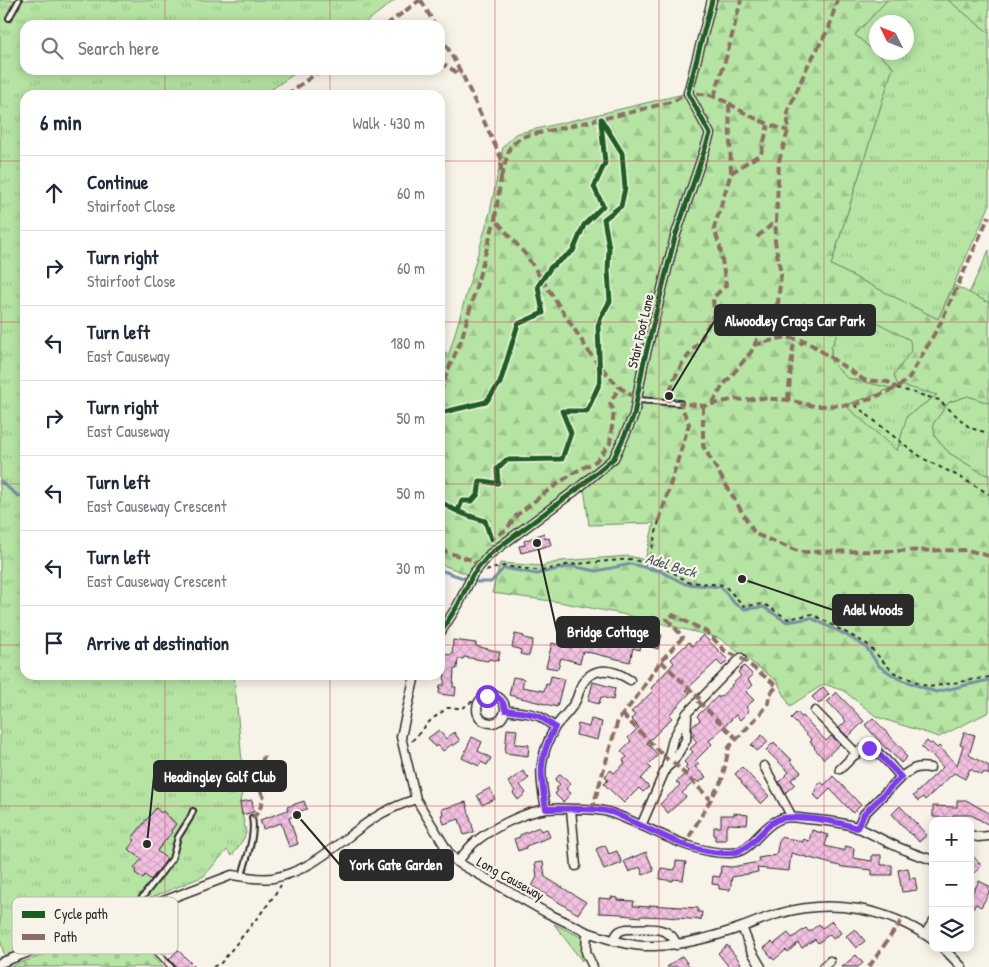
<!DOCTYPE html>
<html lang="en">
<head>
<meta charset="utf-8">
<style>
  :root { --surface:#fff; --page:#f6f6f7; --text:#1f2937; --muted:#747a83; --line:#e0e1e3 }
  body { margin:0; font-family:"Patrick Hand",sans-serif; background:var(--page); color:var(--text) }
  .controls { position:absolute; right:15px; bottom:15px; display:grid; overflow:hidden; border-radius:10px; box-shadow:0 2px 12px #0003 }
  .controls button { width:45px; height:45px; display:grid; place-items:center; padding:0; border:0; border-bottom:1px solid var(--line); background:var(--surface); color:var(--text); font:25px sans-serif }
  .compass { position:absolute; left:869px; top:15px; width:45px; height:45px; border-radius:50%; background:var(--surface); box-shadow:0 2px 12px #0003; rotate:313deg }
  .stop { position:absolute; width:15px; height:15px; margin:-11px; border:4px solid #7c3aed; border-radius:50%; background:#fff }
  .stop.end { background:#7c3aed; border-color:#fff; box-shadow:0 1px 5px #0008 }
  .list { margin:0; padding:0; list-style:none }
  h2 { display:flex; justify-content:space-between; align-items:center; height:65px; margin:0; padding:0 20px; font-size:21px }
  h2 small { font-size:16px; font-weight:400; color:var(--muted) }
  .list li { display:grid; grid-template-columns:32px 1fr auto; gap:15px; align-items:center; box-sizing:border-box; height:75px; padding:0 20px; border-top:1px solid var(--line) }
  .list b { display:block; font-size:19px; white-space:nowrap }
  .list p { margin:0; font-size:16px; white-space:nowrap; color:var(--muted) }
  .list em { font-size:16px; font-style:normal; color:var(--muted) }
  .icon { flex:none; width:28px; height:28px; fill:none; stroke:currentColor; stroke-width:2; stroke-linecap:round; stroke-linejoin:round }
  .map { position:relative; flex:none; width:989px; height:967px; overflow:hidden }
  .search { position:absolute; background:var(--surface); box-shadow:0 2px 12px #0003; left:20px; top:20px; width:425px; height:55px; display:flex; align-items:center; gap:12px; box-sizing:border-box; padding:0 18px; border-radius:15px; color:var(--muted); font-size:19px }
  .panel { position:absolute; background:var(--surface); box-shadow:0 2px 12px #0003; left:20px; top:90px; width:425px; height:590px; border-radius:15px }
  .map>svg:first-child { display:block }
  .grass { fill:url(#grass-tufts); stroke:#708867; fill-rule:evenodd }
  .forest { fill:url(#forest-firs); stroke:#708867; fill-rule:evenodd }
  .cemetery { fill:url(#cemetery-stones); stroke:#708867 }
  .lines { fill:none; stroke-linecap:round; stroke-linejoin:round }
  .stream { stroke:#7891a5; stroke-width:3 }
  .building { fill:url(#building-cross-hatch); stroke:#2b2b2b }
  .service-casing { stroke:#2b2b2b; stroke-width:8 }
  .minor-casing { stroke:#2b2b2b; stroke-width:11 }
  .path { stroke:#2b2b2b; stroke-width:2; stroke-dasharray:4 4; stroke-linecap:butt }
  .service { stroke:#f7f3e8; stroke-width:4 }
  .minor { stroke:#f7f3e8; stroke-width:8 }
  .quiet { stroke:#8d6e63; stroke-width:4; stroke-dasharray:8 4; stroke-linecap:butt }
  .cycleway-casing { stroke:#f7f3e8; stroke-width:8 }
  .cycleway { stroke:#1b5e20; stroke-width:5 }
  .route { stroke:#7c3aed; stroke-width:6 }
  .grid { fill:none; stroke:#d1495b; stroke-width:1; stroke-opacity:0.55 }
  .labels { text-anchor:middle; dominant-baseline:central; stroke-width:4.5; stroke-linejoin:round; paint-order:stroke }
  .street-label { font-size:14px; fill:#2b2b2b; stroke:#f7f3e8 }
  .water-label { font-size:15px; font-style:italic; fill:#4b565e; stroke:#f7f3e8 }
  .key { fill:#f7f3e8; stroke:#bab7af; stroke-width:1 }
  .key-label { font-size:14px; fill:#2b2b2b }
  .leader { fill:none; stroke:#2b2b2b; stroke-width:2 }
  .callout-dot { fill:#2b2b2b; stroke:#f7f3e8; stroke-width:2 }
  .callout { fill:#2b2b2b; stroke:#2b2b2b; stroke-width:2 }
  .callout-label { font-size:15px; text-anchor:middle; font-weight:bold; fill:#fff }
</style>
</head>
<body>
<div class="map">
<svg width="989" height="967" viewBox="0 0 989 967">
  <defs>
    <pattern id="grass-tufts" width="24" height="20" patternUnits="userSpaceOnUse" patternTransform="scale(1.25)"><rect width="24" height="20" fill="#b5e4a3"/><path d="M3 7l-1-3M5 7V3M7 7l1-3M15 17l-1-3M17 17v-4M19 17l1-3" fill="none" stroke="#9cc48c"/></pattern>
    <pattern id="forest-firs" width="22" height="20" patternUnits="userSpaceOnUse" patternTransform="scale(1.25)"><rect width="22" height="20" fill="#b5e4a3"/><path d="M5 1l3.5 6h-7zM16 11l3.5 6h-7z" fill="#9cc48c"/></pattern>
    <pattern id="cemetery-stones" width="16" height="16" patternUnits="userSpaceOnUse" patternTransform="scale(1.25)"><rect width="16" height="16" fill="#b5e4a3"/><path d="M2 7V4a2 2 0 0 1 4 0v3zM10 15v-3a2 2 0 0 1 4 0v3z" fill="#9cc48c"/></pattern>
    <pattern id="building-cross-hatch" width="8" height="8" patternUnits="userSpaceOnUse" patternTransform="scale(1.25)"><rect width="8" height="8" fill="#f2c0e0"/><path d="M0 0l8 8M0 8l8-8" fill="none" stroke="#d0a5c0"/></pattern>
  </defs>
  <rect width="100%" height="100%" fill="#f7f3e8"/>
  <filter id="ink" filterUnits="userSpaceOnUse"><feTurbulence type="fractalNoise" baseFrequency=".02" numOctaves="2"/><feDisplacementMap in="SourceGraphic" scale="10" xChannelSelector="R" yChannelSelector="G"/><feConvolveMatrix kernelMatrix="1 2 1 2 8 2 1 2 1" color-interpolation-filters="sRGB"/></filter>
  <g filter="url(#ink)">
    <path class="grass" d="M0 0H395L362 25H25V70H300L263 95H25V675H234L244 783 240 802 246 833 244 838 232 856 227 850 204 876 5 958 0 939Z
      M887 0H948L989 33V207L938 319 831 265 893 67 855 35ZM876 22H906V52H876Z
      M989 250V303L969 293Z
      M850 308 911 340V351L894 375 937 395 907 416 897 452 846 406C860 399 876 397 889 388L847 378 831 362V347Z
      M968 396 989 403V476L977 470 949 453 935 437 933 424 949 402Z
      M554 924 581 937 583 940 582 961Z"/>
    <path class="forest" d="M712 0H887L855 35 893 67 831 265 938 319 954 285 989 303V403L968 396 949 402 933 424 935 437 949 453 977 470 989 476V712L939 737 877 717 844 691 824 684 790 706 777 681 719 638 627 615 559 602 492 593 500 563 542 566 561 561 629 556 645 560 654 523 589 525 583 480 493 547 467 574 440 564V351L449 354 490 212 503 147 515 134 688 93ZM850 308 910 340 911 351 894 375 897 384 937 395 907 416 897 451 846 406 856 401 877 395 890 388 847 378 831 362V347Z
      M948 0H989V33Z"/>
    <path class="cemetery" d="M117 928 124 929 163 967H9Z"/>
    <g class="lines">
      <path class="stream" d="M0 481 18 496H25
        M440 570 475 582H491L504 568 537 574 571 566 596 571 631 564 660 571 685 584 721 587 735 604 745 609 763 607 787 622 811 618 846 635 866 647 879 666 899 679 936 692 989 680"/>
    </g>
    <path class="building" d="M544 533 545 539 549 538 551 545 521 553 519 546 525 545 524 541Z
      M635 630 662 635 658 649 641 644 640 650 633 648 630 662 583 651 580 663 561 658 558 669 546 667 552 643 572 648 574 639 601 646 602 640 624 645 626 640 632 642Z
      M515 634 524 636V638L533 640 529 656 520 654 521 650 512 647Z
      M703 635 728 660 722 666 717 661 686 690 690 693 669 715 672 718 647 743 658 755 648 765 651 768 641 779 649 787 643 792 639 788 624 803 604 784 608 780 605 776 611 770 614 773 625 763 623 760 627 757 621 751 631 741 628 738 639 727 631 719 635 715 631 712 653 691 651 688 674 663 671 659 689 642 692 646Z
      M453 640 476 643V646L500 652 498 661 489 659 488 661 464 657 463 659H458L457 669H454L453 687H456L455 696 439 694 440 685H444L445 668H440L442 654 452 655Z
      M744 666 753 675 748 680 753 685 746 692 754 700 746 707 749 711 740 720 736 715 709 741 712 744 695 761 699 764 695 767 706 777 699 783 696 780 682 793 686 797 668 813 660 804 680 785 676 782 688 771 685 768 687 765 684 762 693 752 690 749 697 742 692 736 694 733 692 730V727L700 720 697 716 718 696 719 698 732 686 731 685 741 676 738 672Z
      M551 676 564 679 557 707 509 695 513 677 524 679 522 687 544 691 546 684 549 685Z
      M593 682 615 688 613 700 601 697 599 704 588 701Z
      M823 687 829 694 819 704 812 697Z
      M836 692 864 721 848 737 839 728 846 721 827 701Z
      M797 712 801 717 803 716 826 741 831 736 840 744 824 759 814 748 815 747 810 742 812 740 791 718Z
      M873 718 905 752 903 753 907 757 901 763 887 748 886 749 865 725Z
      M591 719 602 722 598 740 576 735 578 724 589 727Z
      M507 729 517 730 515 744 529 745 528 756 505 753Z
      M439 730 446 739 454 732 460 741 453 746 452 744 443 751 438 745 435 747 428 738Z
      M964 732 975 735 969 755 989 766V775L984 772 982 775 970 769 965 779 954 773 925 800 923 797 918 801 913 796 943 767 931 754 929 755 921 747 927 741 930 744 932 743 937 748 939 746 957 765 963 746 960 745Z
      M762 735 768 742 757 751 751 745Z
      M472 737 482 742 478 751 491 758 487 765 481 762 479 766 462 758Z
      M774 742 792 760 790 761 801 772 791 780 795 784 785 793 779 782 789 772 766 750Z
      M742 767 769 796 761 804 741 783 742 782 735 774Z
      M523 771 529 778 520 785 526 793 518 800 513 793 515 791 508 782Z
      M560 774 571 783 566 789 571 793 563 802 555 794 558 790 556 789 560 784 555 780Z
      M833 776 861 805 853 813 830 789 819 800 813 794 817 790 815 788 821 782 824 785Z
      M490 788 495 799 482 805 477 795Z
      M252 800 254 812 242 815 240 802Z
      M957 800H966L989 813V825L971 815H953V818L933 817V806L957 807Z
      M304 801 307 809 297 812 298 814 289 818 298 844 289 847 281 823 263 829 260 820 288 810 287 807Z
      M466 802 474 832 464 835 459 819 444 824 441 815 443 814 442 809Z
      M900 806 927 835 919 842 912 834 911 835 892 814Z
      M156 808 161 813 163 811 176 824 171 831 172 832 157 851 167 859 151 880 145 875 143 879 135 873 137 870 134 868 142 859 128 849 135 840 132 838Z
      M734 813 748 815 747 825 728 824V827H726V840H715V835H714V827H721V815H734Z
      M539 827 541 831 547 829 550 837 526 846V848L518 851 514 839 520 837V835Z
      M812 830 828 835 825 846 845 851V846L854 848 853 858 872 861V855H881V865H892V875H872V870L843 867 791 853 789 871 757 868 758 872 732 877 730 890 719 889V885L712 884 713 876 720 877 721 866 732 867 759 862 758 858 776 855 780 837 803 842V839L809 841Z
      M605 845 609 854 617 851 622 863 604 870 596 849Z
      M646 852 654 871 643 875 640 867 629 872 624 861Z
      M970 853 982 866 974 873 970 869Z
      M676 861 686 862 683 880 673 879V881L660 879 661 868 675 870Z
      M543 862 545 877 586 902 578 914 532 886 537 877 535 863Z
      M908 868 910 879 915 878 917 890 902 892 898 870Z
      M979 881 989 886V893L981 907 976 904 970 913V897Z
      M611 897 618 898V900L634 901 633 906 650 907V905L698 908V912H702L701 920 666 917 641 916V917L622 915V914L599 913V898L611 899Z
      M832 921 841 933 833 939 830 934 818 943 815 939 802 948 798 943 788 952 786 950 774 960 764 948 772 942 774 944 788 933 792 938 806 928 809 932 819 924 822 928Z
      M855 929 865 941 856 948 846 936Z
      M727 945 741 963 736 967H729L718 953Z
      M178 950 195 967H176L169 959Z
      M856 955 863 963 858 967H842Z
      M682 956 690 967H667Z"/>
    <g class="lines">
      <g class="service-casing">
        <path id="service" d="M9 18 19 0
          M638 400 680 403
          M25 448H24L25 450
          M242 876C246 860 256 834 252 818
          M131 912 172 859 178 837 190 818 193 811
          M117 919 133 929 139 934 171 967"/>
      </g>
      <g class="minor-casing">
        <path id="minor" d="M440 633 458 605 473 574 490 554 576 490 614 458 634 415 643 365 675 237 710 134 688 93 712 0
          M415 675 401 737 416 799 449 853 457 862 547 913 587 932 586 952 593 967
          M477 709a14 14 0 1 1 28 0a14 14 0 1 1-28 0Z
          M505 710 527 713 539 716 555 727C538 759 539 775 546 809
          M815 711 857 754
          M555 727C561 719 570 711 575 702 578 697 579 690 582 684 594 665 613 669 630 680
          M764 766 792 817
          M666 768 673 762 686 740 687 717
          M840 769C846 764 855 753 861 750 875 742 892 768 901 777L864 814 857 828
          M901 777C911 770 916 765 930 768
          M571 809 576 866
          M641 826 666 768 673 739 687 713 741 658
          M970 835 978 837 989 836
          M457 862C463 856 468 848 475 842 492 828 524 812 547 809 557 808 567 809 577 809 588 809 601 809 611 813 650 826 686 853 729 853 751 854 759 828 778 820 787 815 797 818 807 819 824 821 840 821 856 827 874 834 890 845 908 851 916 855 925 857 933 860
          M742 927 751 950 761 967
          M587 932C608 939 631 947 654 946 684 945 714 937 742 927 754 923 766 917 778 914 831 898 888 908 933 940
          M925 934 933 922
          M614 941C616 933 619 930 627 929 642 929 672 924 676 945
          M943 948 962 967
          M0 963 232 875C245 877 260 880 273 878 313 871 342 839 374 818 388 809 401 804 416 799
          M823 967 830 961"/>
      </g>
      <path class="path" d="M897 388 939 400 970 428 989 433
        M855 405 897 439 924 459 958 476 989 494
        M648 564 659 521
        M486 571 495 568 504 566 542 571 566 565 631 559 671 571 688 582 724 585 744 606 764 604 788 619 812 614 867 644 893 672 929 687 989 677
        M412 741 431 720 447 708H463L471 702H480
        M213 967 221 963 269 903 281 885"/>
      <use href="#service" class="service"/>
      <use href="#minor" class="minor"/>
      <path class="quiet" d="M421 0 435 25
        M386 25 420 0
        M440 34 463 76 501 158V177L495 219 526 255 593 358 619 387 638 400
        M440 62 461 75
        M286 95 321 70
        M714 97 728 51 741 0
        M729 103C747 116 767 124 788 131
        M731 173 746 163 761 154 768 125
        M501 177 510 147 521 137 632 112 674 101 688 93 710 95 729 103 731 173 714 228 720 247 726 285 713 298 714 314 701 339 682 364 673 381 668 402
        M757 237 776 221 779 161 788 131V111L807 67 829 28 837 0
        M754 345 786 337 806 341
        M440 392 442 388 447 372 461 341 495 219
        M788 400 793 347 806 341 864 380 888 382 897 388
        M712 404 722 387 751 352 756 342 764 316 778 303 781 274 775 241 776 221
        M703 406V446L755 534 800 552 968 550 989 556
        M659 521 689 424 680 403 703 406 736 399 746 400 760 398 788 400 814 406 855 405 897 388 909 378 941 322 989 216
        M491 542V539L506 530 517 515 546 492 575 472 596 461 610 443 614 411 610 404 619 387
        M440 550 472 560 479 566
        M661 661 700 699
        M698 701 737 739
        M622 714 668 760
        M673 762 710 799
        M592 810 618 720 636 698 660 662 683 637 667 619 673 615 707 632 725 651 741 658 777 686 770 694 768 704 761 713 729 747 722 780 685 844
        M252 818C259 813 261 806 264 798 254 777 258 775 265 753
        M869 967 901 921"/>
      <g class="cycleway-casing">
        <path id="cycleway" d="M440 413 486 402 500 383 518 324 543 313 538 286 551 267 573 251 584 225 603 206 594 187 605 163 601 122
          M440 501C453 511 469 516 485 521L491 539
          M458 511 462 501H472L478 494 480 481C487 480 491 484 498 483L497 469 506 460 562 459 571 433 562 411H587L600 382 598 326 601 317 610 301 608 271 609 248 604 219 621 206 625 188 622 153 601 119
          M440 633 458 605 473 574 490 554 576 490 614 458 634 415 643 365 675 237 710 134 688 93 712 0"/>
      </g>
      <use href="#cycleway" class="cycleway"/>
    </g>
  </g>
  <g class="lines" filter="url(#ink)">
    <path class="route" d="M487 696C497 694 504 700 505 710L527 713 539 716 555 727C538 759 540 775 546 809 563 809 594 807 611 812 622 816 632 822 642 826 669 839 699 854 729 853 750 853 759 831 775 821 790 812 840 822 857 828L864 814 901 777 876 751 869 748"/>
  </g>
  <path class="grid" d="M165 0V25M330 0V25M495 0V967M659 0V967M824 0V967M165 70V95M330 70V95M0 161H25M440 161H989M0 322H25M440 322H989M0 484H25M440 484H989M0 645H25M440 645H989M165 675V967M330 675V967M0 806H989"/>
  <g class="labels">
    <g class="street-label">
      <text transform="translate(640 331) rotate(-77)">Stair Foot Lane</text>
      <text transform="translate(511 878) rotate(29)">Long Causeway</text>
    </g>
    <g class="water-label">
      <text transform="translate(671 565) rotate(17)">Adel Beck</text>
    </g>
  </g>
  <rect x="12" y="897" width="166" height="57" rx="8" class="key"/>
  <rect x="22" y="911" width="23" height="7" fill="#1b5e20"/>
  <rect x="22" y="934" width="23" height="6" fill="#8d6e63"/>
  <g class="key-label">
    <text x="54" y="919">Cycle path</text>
    <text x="54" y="942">Path</text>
  </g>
  <path class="leader" d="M669 396L715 320M742 579L833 610M537 543L557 632M147 844L154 776M297 815L340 865"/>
  <g class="callout-dot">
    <circle cx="669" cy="396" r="5"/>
    <circle cx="742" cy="579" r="5"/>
    <circle cx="537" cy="543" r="5"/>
    <circle cx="147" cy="844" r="5"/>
    <circle cx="297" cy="815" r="5"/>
  </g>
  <g class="callout">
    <rect x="715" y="305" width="160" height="30" rx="5"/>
    <rect x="833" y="595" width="80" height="30" rx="5"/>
    <rect x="557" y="617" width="102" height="30" rx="5"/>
    <rect x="154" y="761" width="132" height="30" rx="5"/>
    <rect x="340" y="850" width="113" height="30" rx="5"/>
  </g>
  <g class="callout-label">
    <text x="795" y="326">Alwoodley Crags Car Park</text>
    <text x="873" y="615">Adel Woods</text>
    <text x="608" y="637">Bridge Cottage</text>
    <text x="220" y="782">Headingley Golf Club</text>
    <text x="396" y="870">York Gate Garden</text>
  </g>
</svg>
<div class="controls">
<button>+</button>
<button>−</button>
<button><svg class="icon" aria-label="layers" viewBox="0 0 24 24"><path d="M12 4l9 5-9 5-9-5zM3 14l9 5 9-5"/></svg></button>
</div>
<svg class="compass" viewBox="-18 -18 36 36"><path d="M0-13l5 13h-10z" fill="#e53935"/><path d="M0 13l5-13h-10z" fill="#747a83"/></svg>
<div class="stop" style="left:487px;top:696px"></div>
<div class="stop end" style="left:869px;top:748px"></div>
<div class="search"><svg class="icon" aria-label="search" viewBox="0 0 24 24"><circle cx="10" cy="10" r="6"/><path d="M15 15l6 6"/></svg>Search here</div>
<section class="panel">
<h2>6 min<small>Walk · 430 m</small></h2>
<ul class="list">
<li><svg class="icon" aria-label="ahead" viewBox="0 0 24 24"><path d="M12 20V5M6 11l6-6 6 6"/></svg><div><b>Continue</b><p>Stairfoot Close</p></div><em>60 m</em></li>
<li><svg class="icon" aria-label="right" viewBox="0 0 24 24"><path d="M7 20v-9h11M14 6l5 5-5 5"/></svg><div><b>Turn right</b><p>Stairfoot Close</p></div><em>60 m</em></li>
<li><svg class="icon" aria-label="left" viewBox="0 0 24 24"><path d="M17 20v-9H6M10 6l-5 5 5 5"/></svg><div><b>Turn left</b><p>East Causeway</p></div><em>180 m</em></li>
<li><svg class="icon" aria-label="right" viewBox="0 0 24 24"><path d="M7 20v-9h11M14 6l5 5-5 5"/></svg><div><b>Turn right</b><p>East Causeway</p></div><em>50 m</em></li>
<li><svg class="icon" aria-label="left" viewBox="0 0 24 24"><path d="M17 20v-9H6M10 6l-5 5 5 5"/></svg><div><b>Turn left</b><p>East Causeway Crescent</p></div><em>50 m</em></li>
<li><svg class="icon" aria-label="left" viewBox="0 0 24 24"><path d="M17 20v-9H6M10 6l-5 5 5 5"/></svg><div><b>Turn left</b><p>East Causeway Crescent</p></div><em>30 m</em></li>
<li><svg class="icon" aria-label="arrive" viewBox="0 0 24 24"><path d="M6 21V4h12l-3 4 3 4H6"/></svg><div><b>Arrive at destination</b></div></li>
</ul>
</section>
</div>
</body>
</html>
